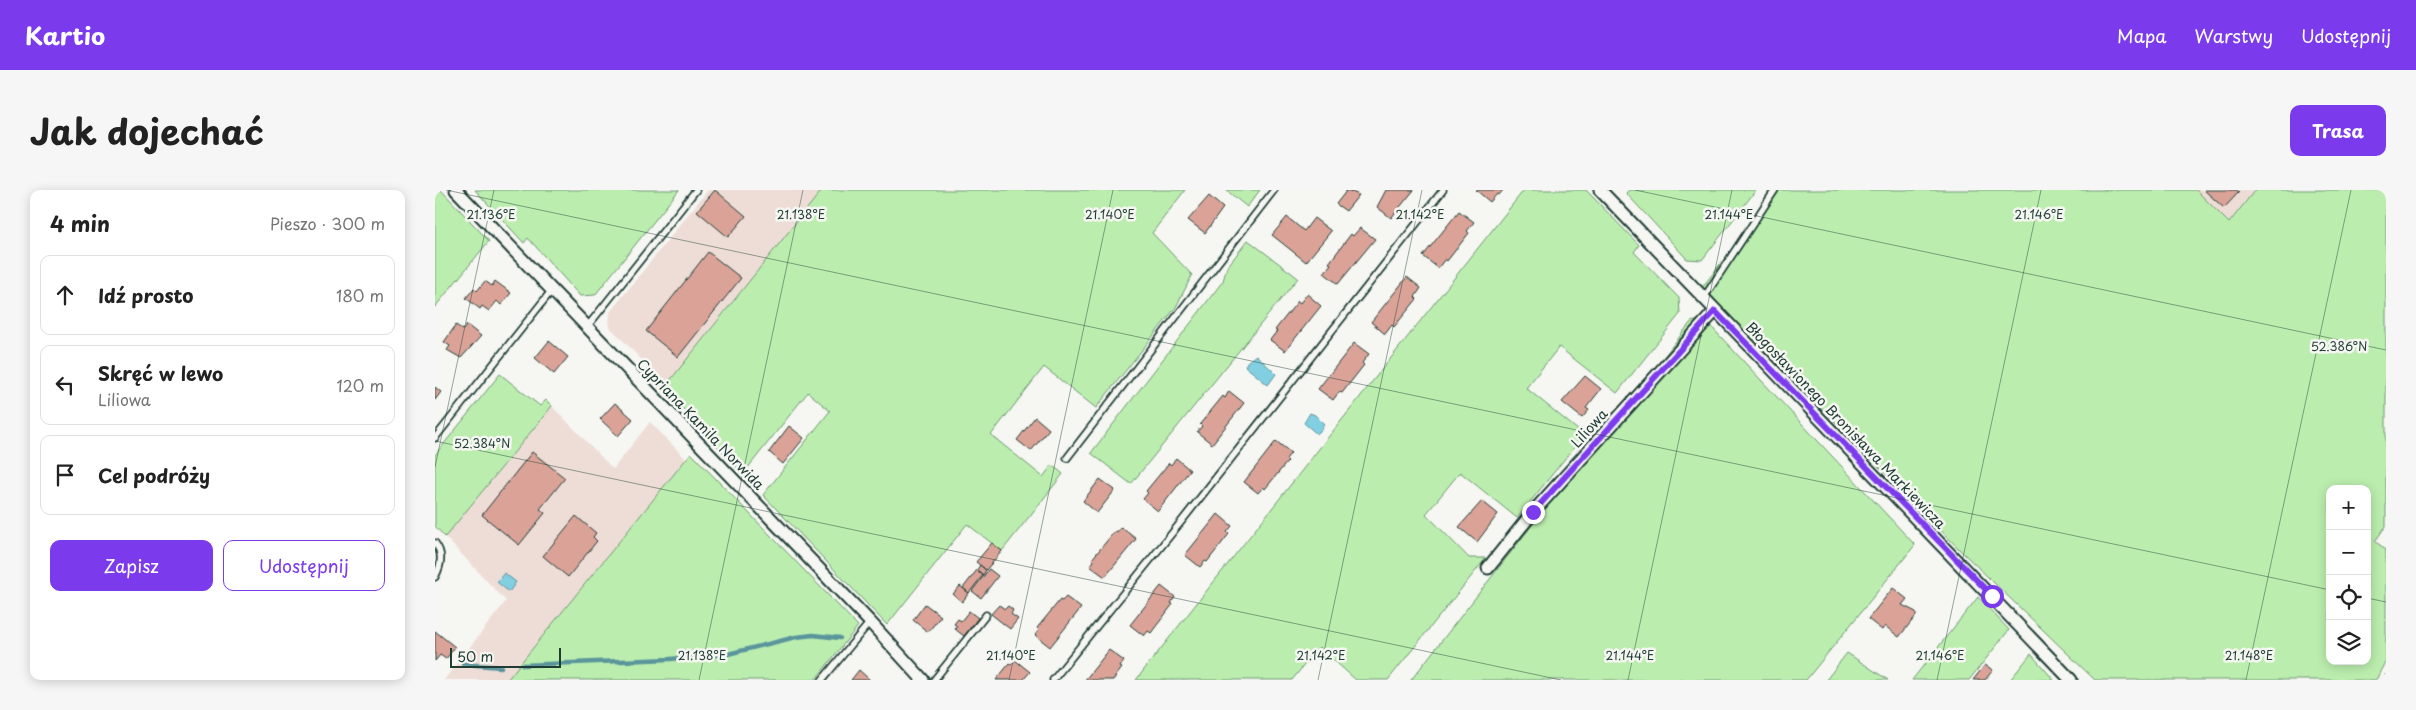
<!DOCTYPE html>
<html lang="pl">
<head>
<meta charset="utf-8">
<style>
  :root { --surface:#fff; --page:#f6f6f6; --text:#222; --muted:#767676; --line:#e0e0e0; --accent:#7c3aed }
  body { margin:0; font-family:"Playpen Sans",sans-serif; background:var(--page); color:var(--text) }
  .controls { position:absolute; right:15px; bottom:15px; display:grid; overflow:hidden; border-radius:10px; box-shadow:0 2px 12px #0003 }
  .controls button { width:45px; height:45px; display:grid; place-items:center; padding:0; border:0; border-bottom:1px solid var(--line); background:var(--surface); color:var(--text); font:25px sans-serif }
  .scale { position:absolute; left:15px; bottom:12px; width:111px; box-sizing:border-box; padding-left:5px; border:2px solid #1f3d34; border-top:0; font-size:14px; line-height:18px; white-space:nowrap; color:#1f3d34; -webkit-text-stroke:4px #f6f6f2; paint-order:stroke }
  .stop { position:absolute; width:15px; height:15px; margin:-11px; border:4px solid #7c3aed; border-radius:50%; background:#fff }
  .stop.end { background:#7c3aed; border-color:#fff; box-shadow:0 1px 5px #0008 }
  .list { margin:0; padding:0; list-style:none }
  h2 { display:flex; justify-content:space-between; align-items:center; height:65px; margin:0; padding:0 20px; font-size:21px }
  h2 small { font-size:16px; font-weight:400; color:var(--muted) }
  .list li { display:grid; grid-template-columns:32px 1fr auto; gap:15px; align-items:center; box-sizing:border-box; height:80px; margin:0 10px 10px; padding:0 10px; border:1px solid var(--line); border-radius:10px }
  .list b { display:block; font-size:19px; white-space:nowrap }
  .list p { margin:0; font-size:16px; white-space:nowrap; color:var(--muted) }
  .list em { font-size:16px; font-style:normal; color:var(--muted) }
  .actions { display:flex; gap:10px; padding:15px 20px }
  .actions a { flex:1; padding:11px 0; border:1px solid var(--accent); border-radius:10px; text-align:center; font-size:18px; color:var(--accent) }
  .actions .main { background:var(--accent); color:#fff }
  .icon { flex:none; width:28px; height:28px; fill:none; stroke:currentColor; stroke-width:2; stroke-linecap:round; stroke-linejoin:round }
  .map { position:relative; flex:none; width:1951px; height:490px; overflow:hidden; border-radius:10px }
  header { display:flex; align-items:center; gap:30px; box-sizing:border-box; height:70px; padding:0 25px; background:var(--accent); color:#fff }
  header strong { font-size:24px }
  nav { display:flex; gap:28px; margin-inline-start:auto; font-size:18px }
  .intro { display:flex; align-items:center; justify-content:space-between; box-sizing:border-box; height:120px; padding:0 30px }
  h1 { margin:0; font-size:35px }
  .button { padding:12px 22px; border-radius:10px; background:var(--accent); color:#fff; font-size:18px; font-weight:700 }
  main { display:flex; gap:30px; padding:0 30px }
  aside { flex:1; background:var(--surface); border-radius:10px; box-shadow:0 2px 12px #0003 }
  .map>svg:first-child { display:block }
  .built { fill:#eeddd7 }
  .green { fill:#bbeeae; stroke:#6d9671; fill-rule:evenodd }
  .water { fill:#82cfe2; stroke:#5a959c }
  .lines { fill:none; stroke-linecap:round; stroke-linejoin:round }
  .stream { stroke:#5a959c; stroke-width:4.5 }
  .building { fill:#dba298; stroke:#1f3d34 }
  .service-casing { stroke:#1f3d34; stroke-width:9 }
  .minor-casing { stroke:#1f3d34; stroke-width:15 }
  .path { stroke:#1f3d34; stroke-width:2.5; stroke-dasharray:1 4; stroke-linecap:butt }
  .service { stroke:#f6f6f2; stroke-width:5.5 }
  .minor { stroke:#f6f6f2; stroke-width:11 }
  .route { stroke:#7c3aed; stroke-width:6 }
  .ticks { fill:none; stroke:#1f3d34; stroke-width:1; stroke-opacity:0.45 }
  .labels { text-anchor:middle; dominant-baseline:central; stroke-width:5; stroke-linejoin:round; paint-order:stroke }
  .street-label { font-size:14px; fill:#1f3d34; stroke:#f6f6f2 }
  .ticks-label { font-size:12px; text-anchor:middle; fill:#1f3d34; stroke:#f6f6f2; stroke-width:5; stroke-linejoin:round; paint-order:stroke }
</style>
</head>
<body>
<header>
<strong>Kartio</strong>
<nav><a>Mapa</a><a>Warstwy</a><a>Udostępnij</a></nav>
</header>
<div class="intro"><h1>Jak dojechać</h1><a class="button">Trasa</a></div>
<main>
<aside>
<h2>4 min<small>Pieszo · 300 m</small></h2>
<ul class="list">
<li><svg class="icon" aria-label="ahead" viewBox="0 0 24 24"><path d="M12 20V5M6 11l6-6 6 6"/></svg><div><b>Idź prosto</b></div><em>180 m</em></li>
<li><svg class="icon" aria-label="left" viewBox="0 0 24 24"><path d="M17 20v-9H6M10 6l-5 5 5 5"/></svg><div><b>Skręć w lewo</b><p>Liliowa</p></div><em>120 m</em></li>
<li><svg class="icon" aria-label="arrive" viewBox="0 0 24 24"><path d="M6 21V4h12l-3 4 3 4H6"/></svg><div><b>Cel podróży</b></div></li>
</ul>
<div class="actions"><a class="main">Zapisz</a><a>Udostępnij</a></div>
</aside>
<div class="map">
<svg width="1951" height="490" viewBox="0 0 1951 490">
  <rect width="100%" height="100%" fill="#f6f6f2"/>
  <filter id="ink" filterUnits="userSpaceOnUse"><feTurbulence type="fractalNoise" baseFrequency=".02" numOctaves="2"/><feDisplacementMap in="SourceGraphic" scale="10" xChannelSelector="R" yChannelSelector="G"/><feConvolveMatrix kernelMatrix="1 2 1 2 8 2 1 2 1" color-interpolation-filters="sRGB"/></filter>
  <g filter="url(#ink)">
    <path class="built" d="M273 0H387L231 195 174 136 175 122Z
      M1761 0H1820L1794 34Z
      M117 216 178 279 215 232 251 269 72 490H9L71 411 10 347Z"/>
    <path class="green" d="M0 0H6L54 51 0 117Z
      M40 0H244L160 105 145 106 93 48 89 53Z
      M387 0H750L717 43 757 85 741 117 661 218 609 177 556 245 608 287 617 275 628 284 567 361 532 334 452 435 328 305 395 221 373 202 308 284 229 198Z
      M791 0H825L812 17Z
      M1089 0H1151L1204 55 1199 62 1244 108 1245 124 1182 203 1124 157 1091 198 1149 245 1082 328 1025 282 991 324 1034 368H1051L953 490H921L884 457 857 490H701Z
      M1194 0H1321L1267 70 1252 69 1191 3Z
      M1342 0H1761L1794 33 1820 0H1951V336L1940 351 1951 360V470L1941 490H1660L1527 362 1336 166 1266 99ZM1895 299H1932V471H1895Z
      M813 50 863 88 696 294 656 263 788 91 792 77Z
      M1269 129 1480 355 1371 490H976L1256 132Z
      M65 184 105 216 111 210 117 216 10 347 0 336V265Z
      M256 263 423 436 380 490H72Z
      M1543 407 1574 440 1534 490H1477Z
      M1412 463 1453 490H1391Z
      M1596 464 1619 490H1575Z"/>
    <path class="water" d="M821 165 841 184 833 195 810 176 812 172Z
      M875 223 880 225 889 234 887 239 882 244 869 233Z
      M69 383 81 392 74 402 62 392Z"/>
    <g class="lines">
      <path class="stream" d="M28 474 66 477
        M88 475 235 469 293 464 361 447 378 445 405 448"/>
    </g>
    <path class="building" d="M280 0 311 26 293 47 262 21Z
      M912 0 924 5 911 21 901 14Z
      M951 0H979L956 28 942 17Z
      M1041 0H1068L1064 5 1062 4 1055 12Z
      M1769 0H1802L1804 2 1789 18Z
      M774 6 788 18 770 43 753 30Z
      M1024 21 1039 32 1032 41 1034 43 1012 71 1010 69 1003 78 988 66Z
      M852 27 869 41 879 28 896 41 871 72 837 45Z
      M925 38 940 49 903 94 889 83 896 74 894 73 916 44 918 46Z
      M273 62 306 88 243 167 211 141Z
      M972 87 986 98 980 107 982 109 959 137 957 135 950 144 936 132Z
      M50 91 57 96 60 91 76 103 66 115 62 111 54 121 47 116 45 119 31 108 39 98 42 101Z
      M872 104 886 116 850 161 835 150 842 141 840 140 863 111 865 113Z
      M21 135 28 140 32 135 46 146 26 168 12 160 15 156 9 152Z
      M114 151 133 167 119 184 100 168Z
      M919 153 934 164 927 173 929 175 907 203 904 202 898 210 883 199Z
      M1150 186 1166 199 1151 218 1154 220 1147 228 1127 212Z
      M0 197 6 202 0 210Z
      M794 201 809 213 777 254 762 242 767 236 765 234 788 206 790 208Z
      M180 213 198 229 183 246 165 229Z
      M600 227 614 239 596 261 582 250Z
      M354 236 369 248 348 274 334 262Z
      M841 251 856 263 851 269 853 271 830 299 828 297 823 303 809 292Z
      M97 262 130 288 105 319 110 323 84 355 47 325Z
      M741 268 755 280 723 321 708 309 713 303 711 301 734 273 736 275Z
      M665 289 680 300 662 323 648 311Z
      M1047 311 1063 324 1042 352 1024 337Z
      M783 324 797 336 792 342 794 344 772 372 770 371 765 377 750 365Z
      M141 326 161 343 158 347 162 351 133 387 108 366Z
      M686 337 701 349 670 387 655 376 659 371 657 369 680 341 682 342Z
      M557 353 567 361 551 380 541 372Z
      M545 375 551 380 548 385 542 380Z
      M554 379 563 386 546 408 537 401Z
      M542 380 548 385 534 403 528 398Z
      M525 396 534 403 527 412 518 404Z
      M726 396 740 407 736 413 738 414 716 443 713 441 709 446 695 435Z
      M1458 398 1472 409 1467 415 1481 422V426L1464 447 1450 436 1447 440 1433 429Z
      M631 407 646 418 615 457 600 445 604 440 602 438 625 410 627 411Z
      M490 414 506 426 493 442 478 430Z
      M564 415 570 419 573 416 578 420 576 424 583 429 575 439 556 424Z
      M534 421 543 428 529 446 520 439 522 436 519 434 523 429 526 431Z
      M0 441 20 457 11 469 5 465 0 471Z
      M674 460 689 471 685 477 687 478 678 490H650Z
      M580 470 595 482 588 490H561L574 474 576 475Z
      M1550 475 1558 480 1550 490H1538Z
      M424 480 435 490H416Z"/>
    <g class="lines">
      <g class="service-casing">
        <path id="service" d="M1268 109 1340 0
          M152 137 261 0
          M0 248 117 100
          M632 268 839 0
          M0 353C9 364 6 376 0 387
          M387 490 435 432
          M499 490 551 425
          M618 490 746 332 1008 0"/>
      </g>
      <g class="minor-casing">
        <path id="minor" d="M21 0 435 432 488 490
          M1165 0 1636 490
          M1053 378 1098 322 1280 121"/>
      </g>
      <path class="path" d="M1948 490 1951 485"/>
      <use href="#service" class="service"/>
      <use href="#minor" class="minor"/>
    </g>
  </g>
  <g class="lines" filter="url(#ink)">
    <path class="route" d="M1098 322 1280 121 1557 406"/>
  </g>
  <path class="ticks" d="M11 0 1895 400M1200 0 1951 160M0 251 1126 490M0 277 59 0M1932 408 1951 412M264 490 368 0M574 490 678 0M883 490 987 0M1193 490 1297 0M1502 490 1606 0M1811 490 1916 0"/>
  <g class="labels">
    <g class="street-label">
      <text transform="translate(266 234) rotate(46)">Cypriana Kamila Norwida</text>
      <text transform="translate(1411 235) rotate(46)">Błogosławionego Bronisława Markiewicza</text>
      <text transform="translate(1154 238) rotate(-48)">Liliowa</text>
    </g>
  </g>
  <g class="ticks-label">
    <text x="56" y="29">21.136°E</text>
    <text x="366" y="29">21.138°E</text>
    <text x="675" y="29">21.140°E</text>
    <text x="985" y="29">21.142°E</text>
    <text x="1294" y="29">21.144°E</text>
    <text x="1604" y="29">21.146°E</text>
    <text x="1904" y="161">52.386°N</text>
    <text x="47" y="258">52.384°N</text>
    <text x="267" y="470">21.138°E</text>
    <text x="576" y="470">21.140°E</text>
    <text x="886" y="470">21.142°E</text>
    <text x="1195" y="470">21.144°E</text>
    <text x="1505" y="470">21.146°E</text>
    <text x="1814" y="470">21.148°E</text>
  </g>
</svg>
<div class="controls">
<button>+</button>
<button>−</button>
<button><svg class="icon" aria-label="locate" viewBox="0 0 24 24"><circle cx="12" cy="12" r="6"/><path d="M12 2v4M12 18v4M2 12h4M18 12h4"/></svg></button>
<button><svg class="icon" aria-label="layers" viewBox="0 0 24 24"><path d="M12 4l9 5-9 5-9-5zM3 14l9 5 9-5"/></svg></button>
</div>
<div class="scale">50 m</div>
<div class="stop" style="left:1557px;top:406px"></div>
<div class="stop end" style="left:1098px;top:322px"></div>
</div>
</main>
</body>
</html>
